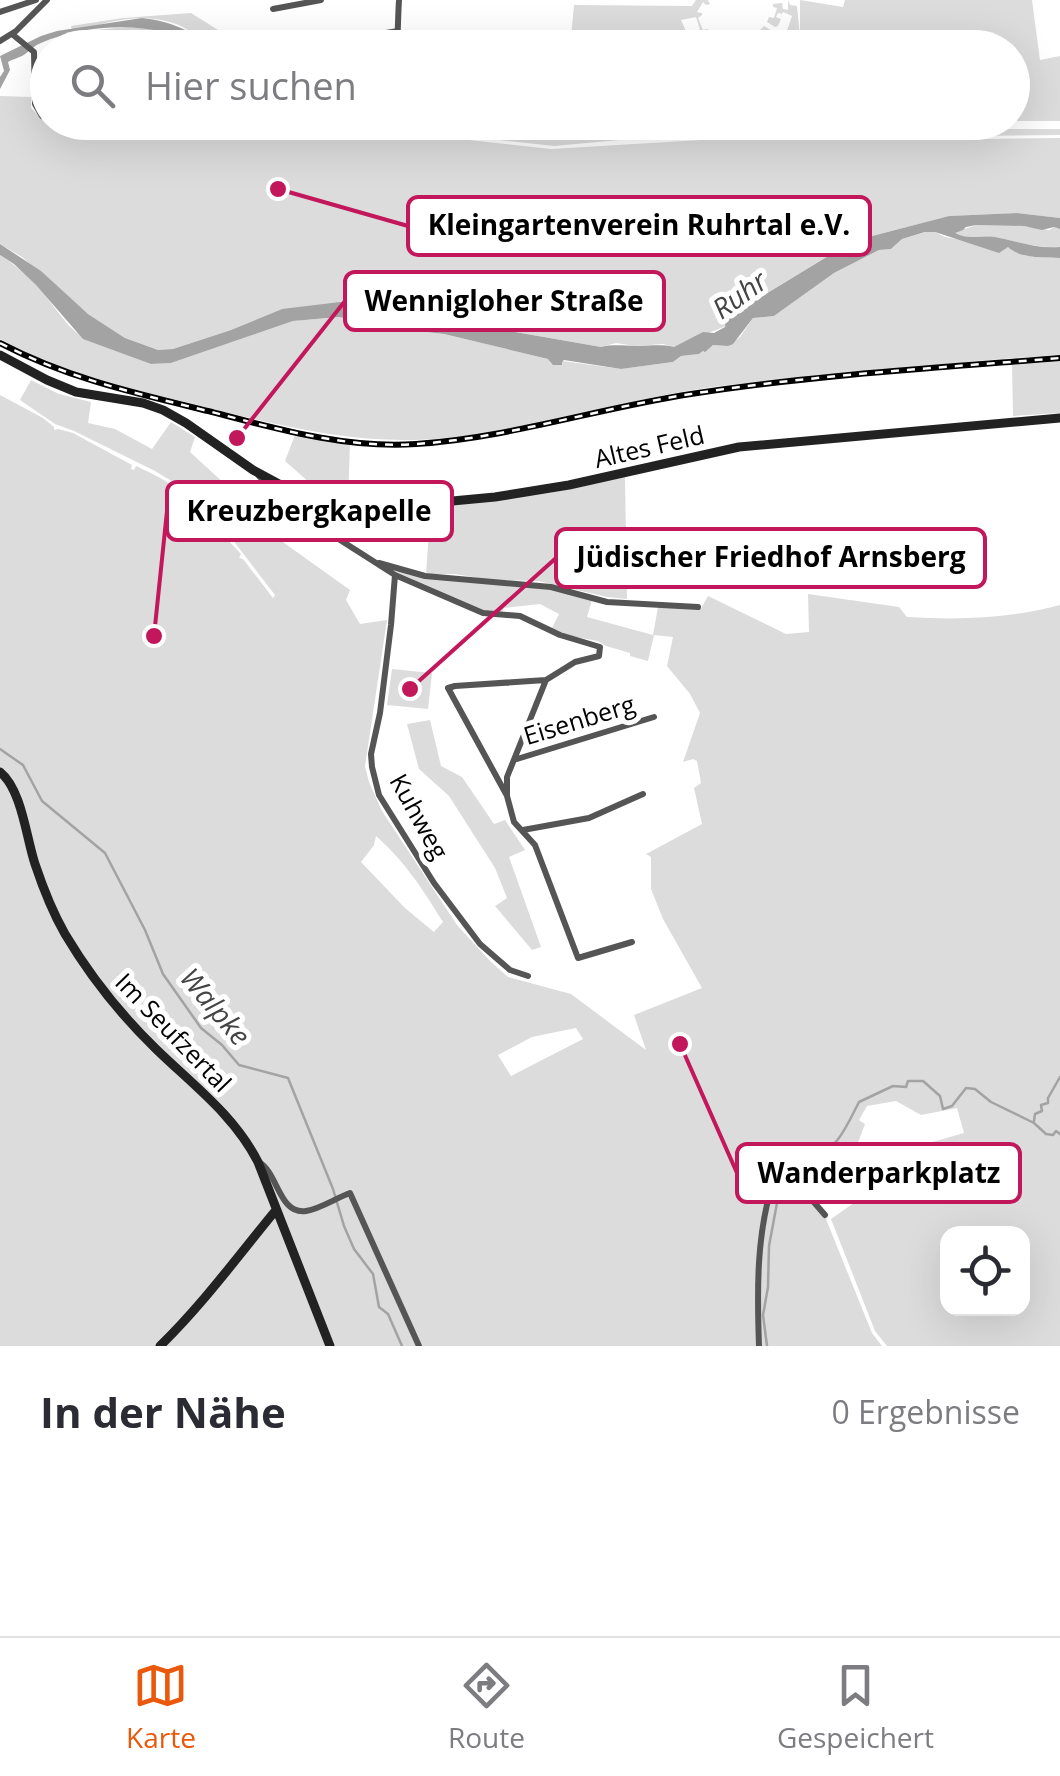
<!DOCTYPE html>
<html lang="de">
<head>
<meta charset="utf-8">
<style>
  :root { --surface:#fff; --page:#f7f7f7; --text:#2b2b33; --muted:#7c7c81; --line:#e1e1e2; --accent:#ea580c }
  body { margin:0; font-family:"Open Sans",sans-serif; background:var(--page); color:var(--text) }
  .controls { position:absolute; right:30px; bottom:30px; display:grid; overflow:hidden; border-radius:20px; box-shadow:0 10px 40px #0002 }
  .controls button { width:90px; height:90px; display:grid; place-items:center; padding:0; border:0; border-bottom:2px solid var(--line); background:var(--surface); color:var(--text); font:50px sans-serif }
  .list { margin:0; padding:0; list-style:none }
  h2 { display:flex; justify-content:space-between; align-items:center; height:130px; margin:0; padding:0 40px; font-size:42px }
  h2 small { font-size:32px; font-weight:400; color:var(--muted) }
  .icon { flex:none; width:55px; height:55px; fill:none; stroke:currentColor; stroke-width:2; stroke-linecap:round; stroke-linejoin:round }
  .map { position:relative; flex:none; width:1060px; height:1346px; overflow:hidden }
  .search { position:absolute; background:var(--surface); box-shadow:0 10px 40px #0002; left:30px; right:30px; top:30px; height:110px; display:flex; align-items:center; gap:25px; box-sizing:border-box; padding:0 35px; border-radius:55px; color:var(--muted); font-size:38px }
  .sheet { height:290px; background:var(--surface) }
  nav { display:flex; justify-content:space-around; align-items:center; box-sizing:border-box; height:140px; border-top:2px solid var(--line); background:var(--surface); font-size:28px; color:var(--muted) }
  nav a { display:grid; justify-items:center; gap:5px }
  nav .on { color:var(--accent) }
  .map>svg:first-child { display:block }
  .green { fill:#dcdcdc; fill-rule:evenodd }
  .water { fill:#a3a3a3 }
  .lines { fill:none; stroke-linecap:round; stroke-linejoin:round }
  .stream { stroke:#a3a3a3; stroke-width:2.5 }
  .street { stroke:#555; stroke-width:6 }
  .secondary { stroke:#222; stroke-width:9 }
  .rail-casing { stroke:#000; stroke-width:6 }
  .rail { stroke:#fff; stroke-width:2.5; stroke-dasharray:8; stroke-linecap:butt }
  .labels { text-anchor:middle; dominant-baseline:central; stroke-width:10; stroke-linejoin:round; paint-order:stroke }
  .street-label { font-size:25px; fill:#000; stroke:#fff }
  .water-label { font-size:28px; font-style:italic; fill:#444; stroke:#fff }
  .leader { fill:none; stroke:#c2185b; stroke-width:4 }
  .callout-dot { fill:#c2185b; stroke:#fff; stroke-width:4 }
  .callout { fill:#fff; stroke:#c2185b; stroke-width:4 }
  .callout-label { font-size:28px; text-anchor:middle; font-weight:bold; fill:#000 }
</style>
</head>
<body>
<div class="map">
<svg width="1060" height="1346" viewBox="0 0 1060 1346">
  <rect width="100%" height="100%" fill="#fff"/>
  <path class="green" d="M696 0H708L710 4 706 5 703 2 697 12 702 13V15L698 18 703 30 708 29V31L704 35 697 31 700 29 696 17 681 20 688 36 692 35 695 37 692 41 699 45 701 41 711 42 712 47 735 46V42L741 40 743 45 762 35 759 31 764 26 774 32 773 35 784 39 792 16 783 12 782 14 778 13 776 17 781 19 778 26 775 27 767 22 769 17 774 18 777 8 773 7V4L782 3 783 9 788 10V0L790 5 797 6 800 37V0L843 7 845 0H1032L1040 60 1060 56V121H1013L1012 48H570L574 5 692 6Z
    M191 13 245 47C236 47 223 50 214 46 202 42 192 31 181 26 147 11 106 20 74 34 105 28 142 23 172 34 182 37 192 43 202 47H76L71 26 123 18Z
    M0 96 31 97V108L48 125 49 122 425 124 478 135 558 137V122L560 137 635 132 680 122H944L978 129H1060V135L965 136 815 129 641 138 554 146 391 128 432 136 551 149 817 133 981 139 1060 138V218L1017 213 949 216 853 241 727 317 726 326 674 347 663 344 635 346 616 343 601 347 480 326 393 306 282 309 231 330 173 349 158 350 125 338 88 314 22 257 0 244Z
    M976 225 1024 226 1049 230 1054 227 1060 229V247C1037 249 1016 241 994 237 979 235 967 240 953 233Z
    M926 232H935L945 237 1004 248 1008 247C1020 259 1044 257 1060 258V355C992 359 924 366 857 373 809 377 761 381 713 387 623 399 537 430 446 438 359 447 277 425 193 404 123 387 63 374 0 339V255C14 264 27 275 38 287 55 305 72 339 97 343L151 364 171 363 293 321 339 317 390 328 444 334 548 359 621 369 673 362 681 356 699 354 713 345 728 346 740 337 753 318 774 316 834 273 879 250 891 249 902 239Z
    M1060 361V413L1013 416 1012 365Z
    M31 380 59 394 91 402 88 423 115 429 152 449 171 422 195 437 190 452 239 497 280 540 350 590 346 600 360 624 387 620 365 766 369 782 382 811 457 925 490 961 508 977 571 994 646 1050 634 1015 702 988 663 919 651 889V857L646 854 702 824 694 788 701 783 697 761 693 759 683 762 700 713 690 694 667 666 673 637 654 635 648 661 630 656V653L606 646 598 641 570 636 552 628 559 614 540 604 504 608 502 612 486 611 394 571 543 588 592 600 587 617 653 635 658 607 700 610 708 596 786 634 809 632 808 594 899 607 907 617C959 620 1009 619 1060 605V1346H887L875 1331 831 1219 891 1177 887 1170 904 1156 908 1149 914 1153 922 1150V1145L964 1133 957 1108 921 1115 896 1101 867 1106 859 1120 865 1124 856 1148 849 1159 836 1158 802 1184 784 1171 775 1175 776 1178 812 1197 810 1199 826 1219 872 1333 882 1346H0V395L43 418 54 427V430L58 429 73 433 132 465 131 469 134 470 136 466C157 476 178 486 194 503L192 507 196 506 241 554 239 558 243 559 273 598 275 595 232 539 183 488 155 471 74 431 55 424 20 400ZM376 836C406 863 422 888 443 922L434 932 405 908 361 862 374 845ZM576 1028 583 1039 511 1076 498 1055 532 1037ZM948 1234H1022V1308H948Z
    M295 435 350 443 348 501 308 491 310 483 285 461Z
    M625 477 627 599 607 597 538 581 491 580 455 574H426L431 503 549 493Z
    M392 669 432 673 428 709 387 705Z
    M430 720 441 766 462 777 494 824 505 820 525 850 509 857 541 947 532 950 495 906 507 898 495 868 449 796 419 769 407 724Z"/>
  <path class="water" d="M142 18C172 21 191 32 216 47 196 47 183 36 164 32 126 23 77 27 41 43 33 46 29 52 22 56 18 58 13 59 8 62L10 70 0 89V77L4 71 0 56 41 36 57 31Z
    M464 122 493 127H514L537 122 587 123 574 125V127L621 122 680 123 635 132 559 137 492 136 425 124 369 123Z
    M1017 213 1060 218V229L1054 227 1042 230 1024 226 976 225 966 227 963 230 955 233C968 240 980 235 995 237 1017 241 1037 249 1060 247V258C1044 257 1020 259 1008 247L999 253 935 232H925L902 239 891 249 879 250 834 273 774 316 753 318 733 344 728 346 713 345 705 352 703 351 699 354 681 356 673 362 621 369 564 360 562 362V365H553L548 359 444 334 390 328 339 317 293 321 171 363 151 364 83 339 36 285 14 264 0 255V244L41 271 88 314 125 338 158 350 173 349 231 330 282 309 340 302 393 306 480 326 601 347C614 344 624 346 637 346 651 346 661 344 674 347L703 332 714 333 725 327 726 318 853 241 949 216Z"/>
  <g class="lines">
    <path class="stream" d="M0 749 23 765 42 801 105 853 145 930 163 974 201 1028 222 1045 239 1065 288 1078 333 1189 344 1226 354 1249 373 1274 379 1307 388 1314 402 1346
      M1034 1121 1035 1114 1042 1111 1041 1105 1048 1103V1098L1060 1077
      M767 1346 763 1315 768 1287 769 1246 777 1203 788 1166C796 1163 804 1163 812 1160 837 1151 848 1123 859 1102L893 1086 906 1087 908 1081H923L940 1096 943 1109 952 1106 966 1088 975 1089 991 1102 1034 1123 1046 1134 1053 1135 1056 1131 1060 1134"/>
    <path class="street" d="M273 9 321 0
      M0 12 36 0
      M398 31 386 33 384 38 386 44 397 46C398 31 398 16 399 0
      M12 34 34 52 35 104 42 116
      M0 41 16 31 47 0
      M259 476 275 491 326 531 395 575 483 613 520 616 560 635 600 647 599 656 575 662 546 680 507 777V796L514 822 535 845 578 958 632 942
      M379 563 425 576 551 587 607 602 698 607
      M395 575 391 625 380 713 371 754 372 767 379 795 434 883 480 944 510 970 528 976
      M517 759 654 717
      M506 794 448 688 455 686 546 680
      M523 830 589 818 643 794
      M259 1162C278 1173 279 1215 306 1211 320 1209 336 1198 350 1193L419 1346
      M759 1346C757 1291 756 1230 775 1177L782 1175 799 1185 825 1215"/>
    <path class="secondary" d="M0 355 47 380 76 392 143 403 163 410 186 423 253 470 290 490 341 503 370 505 431 503 495 497 569 485 739 447 1060 418
      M0 772C22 790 26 837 35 864 43 888 53 913 65 934 90 976 121 1015 156 1049 193 1085 234 1115 258 1162L330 1346
      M160 1346C203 1304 238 1256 276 1210"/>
    <g class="rail-casing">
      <path id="rail" d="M0 343C67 378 134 393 208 411 274 428 346 449 416 444 509 438 599 408 691 394 812 375 938 368 1060 358"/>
    </g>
    <use href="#rail" class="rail"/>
  </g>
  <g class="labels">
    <g class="street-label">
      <text transform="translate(649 446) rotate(-13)">Altes Feld</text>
      <text transform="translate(579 719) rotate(-17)">Eisenberg</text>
      <text transform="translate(420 816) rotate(61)">Kuhweg</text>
      <text transform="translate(174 1032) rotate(46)">Im Seufzertal</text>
    </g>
    <g class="water-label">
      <text transform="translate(739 294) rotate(-36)">Ruhr</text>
      <text transform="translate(216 1006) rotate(50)">Walpke</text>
    </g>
  </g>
  <path class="leader" d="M278 189L408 226M237 438L345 301M154 636L167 511M410 689L556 558M680 1044L737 1173"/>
  <g class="callout-dot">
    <circle cx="278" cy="189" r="10"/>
    <circle cx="237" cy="438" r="10"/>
    <circle cx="154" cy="636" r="10"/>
    <circle cx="410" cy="689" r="10"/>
    <circle cx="680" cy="1044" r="10"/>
  </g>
  <g class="callout">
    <rect x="408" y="197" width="462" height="58" rx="10"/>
    <rect x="345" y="272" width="319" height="58" rx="10"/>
    <rect x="167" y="482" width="285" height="58" rx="10"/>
    <rect x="556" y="529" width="429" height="58" rx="10"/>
    <rect x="737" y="1144" width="283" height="58" rx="10"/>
  </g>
  <g class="callout-label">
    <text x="639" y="235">Kleingartenverein Ruhrtal e.V.</text>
    <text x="504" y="311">Wennigloher Straße</text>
    <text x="309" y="521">Kreuzbergkapelle</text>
    <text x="771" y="567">Jüdischer Friedhof Arnsberg</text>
    <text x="879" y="1183">Wanderparkplatz</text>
  </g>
</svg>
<div class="controls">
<button><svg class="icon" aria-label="locate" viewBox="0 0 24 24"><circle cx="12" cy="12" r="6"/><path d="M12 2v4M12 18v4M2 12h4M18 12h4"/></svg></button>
</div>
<div class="search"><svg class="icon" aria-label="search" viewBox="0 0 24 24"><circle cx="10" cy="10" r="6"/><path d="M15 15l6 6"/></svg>Hier suchen</div>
</div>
<section class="sheet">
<h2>In der Nähe<small>0 Ergebnisse</small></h2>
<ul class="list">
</ul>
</section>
<nav>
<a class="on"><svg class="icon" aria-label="map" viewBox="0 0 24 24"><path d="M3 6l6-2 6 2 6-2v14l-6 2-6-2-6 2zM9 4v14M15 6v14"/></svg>Karte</a>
<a><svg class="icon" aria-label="directions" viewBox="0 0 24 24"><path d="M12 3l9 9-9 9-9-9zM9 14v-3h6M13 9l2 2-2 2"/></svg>Route</a>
<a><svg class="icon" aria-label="saved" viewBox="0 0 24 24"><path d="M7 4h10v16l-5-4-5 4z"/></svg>Gespeichert</a>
</nav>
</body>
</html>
